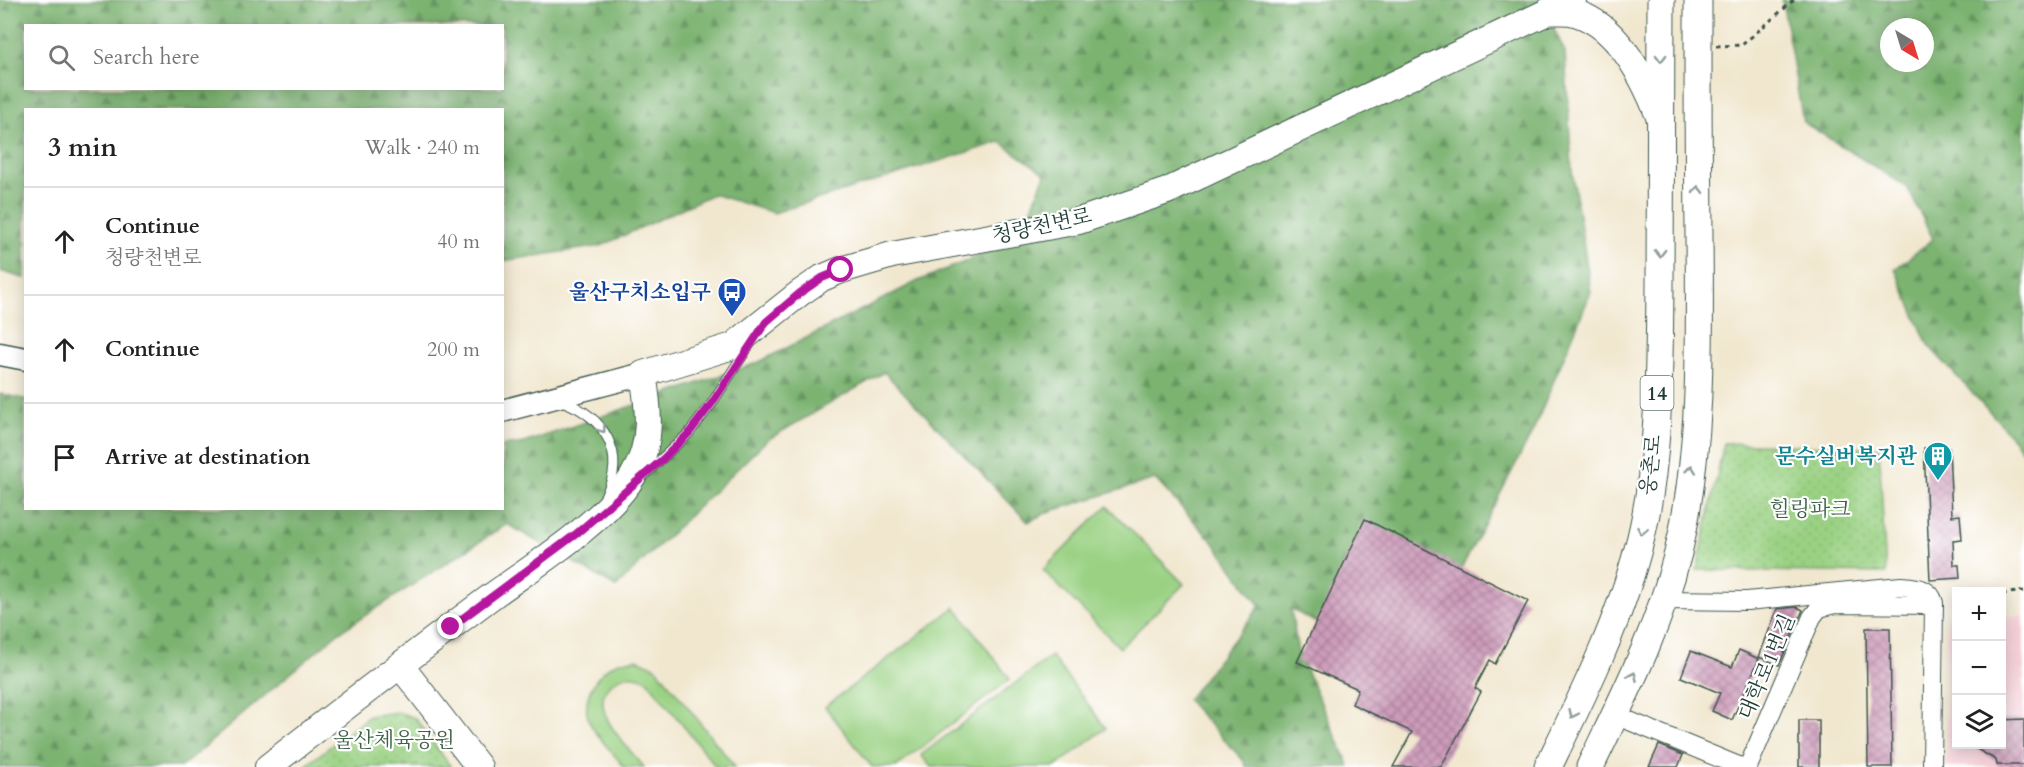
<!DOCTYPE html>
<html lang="en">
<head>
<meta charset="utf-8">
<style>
  :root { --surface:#fff; --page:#f2f2f2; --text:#222; --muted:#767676; --line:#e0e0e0 }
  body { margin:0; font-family:Cardo,"Noto Serif KR",serif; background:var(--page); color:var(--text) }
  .controls { position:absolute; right:18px; bottom:18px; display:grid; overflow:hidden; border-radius:0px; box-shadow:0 3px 15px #0003 }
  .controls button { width:54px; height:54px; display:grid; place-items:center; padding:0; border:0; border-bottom:2px solid var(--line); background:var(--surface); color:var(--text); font:30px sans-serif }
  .compass { position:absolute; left:1880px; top:18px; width:54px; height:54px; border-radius:50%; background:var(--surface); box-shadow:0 3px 15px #0003; rotate:142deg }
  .stop { position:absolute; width:18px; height:18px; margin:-14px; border:4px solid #b5179e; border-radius:50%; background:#fff }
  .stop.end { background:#b5179e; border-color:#fff; box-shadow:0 2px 6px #0008 }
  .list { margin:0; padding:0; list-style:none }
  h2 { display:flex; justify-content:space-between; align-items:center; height:78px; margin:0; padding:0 24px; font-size:26px }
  h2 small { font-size:20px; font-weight:400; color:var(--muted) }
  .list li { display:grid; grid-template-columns:39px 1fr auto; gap:18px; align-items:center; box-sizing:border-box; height:108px; padding:0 24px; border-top:2px solid var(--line) }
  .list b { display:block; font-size:22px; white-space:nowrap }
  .list p { margin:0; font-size:20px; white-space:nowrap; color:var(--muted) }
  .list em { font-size:20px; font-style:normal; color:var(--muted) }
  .icon { flex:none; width:33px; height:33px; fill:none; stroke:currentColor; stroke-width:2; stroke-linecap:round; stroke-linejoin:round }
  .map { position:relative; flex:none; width:2024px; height:767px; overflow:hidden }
  .search { position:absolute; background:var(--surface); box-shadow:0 3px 15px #0003; left:24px; top:24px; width:480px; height:66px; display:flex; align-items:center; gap:15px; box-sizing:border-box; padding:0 21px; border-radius:0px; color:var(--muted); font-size:22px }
  .panel { position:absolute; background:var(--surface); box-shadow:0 3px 15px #0003; left:24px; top:108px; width:480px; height:402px; border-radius:0px }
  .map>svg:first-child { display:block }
  .built { fill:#f6cfd8 }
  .grass { fill:url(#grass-dots); stroke:#5c875c; stroke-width:1.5 }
  .forest { fill:url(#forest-firs); stroke:#4d7852; stroke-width:1.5; fill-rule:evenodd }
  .pitch { fill:#9ad183; stroke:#5c875c; stroke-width:1.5 }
  .building { fill:url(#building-cross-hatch) }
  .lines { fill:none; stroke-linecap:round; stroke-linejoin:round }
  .service-casing { stroke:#3e564b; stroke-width:11 }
  .minor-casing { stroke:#3e564b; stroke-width:20 }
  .tertiary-casing { stroke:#3e564b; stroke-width:25 }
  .secondary-casing { stroke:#3e564b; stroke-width:28 }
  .primary-casing { stroke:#3e564b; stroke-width:29 }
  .path { stroke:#3e564b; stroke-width:3; stroke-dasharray:4.5 4.5; stroke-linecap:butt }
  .service { stroke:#fff; stroke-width:9 }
  .minor { stroke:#fff; stroke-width:18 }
  .tertiary { stroke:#fff; stroke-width:22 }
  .secondary { stroke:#fff; stroke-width:26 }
  .primary { stroke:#fff; stroke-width:27 }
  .oneway { stroke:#8f9e9a }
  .route { stroke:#b5179e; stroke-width:8 }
  .labels { text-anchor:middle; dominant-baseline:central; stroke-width:4.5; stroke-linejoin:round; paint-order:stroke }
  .shield { fill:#fff; stroke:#627771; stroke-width:1.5 }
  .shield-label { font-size:20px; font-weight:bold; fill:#1f3d34 }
  .street-label { font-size:21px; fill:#1f3d34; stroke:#fff }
  .transit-label { font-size:21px; font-weight:bold; fill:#164399; stroke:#fff; text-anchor:end }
  .culture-label { font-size:21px; font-weight:bold; fill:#0d838f; stroke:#fff; text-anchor:end }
  .park-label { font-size:21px; fill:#3e6248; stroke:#fff }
</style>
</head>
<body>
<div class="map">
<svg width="2024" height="767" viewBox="0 0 2024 767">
  <defs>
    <pattern id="grass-dots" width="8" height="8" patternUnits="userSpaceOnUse" patternTransform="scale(1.5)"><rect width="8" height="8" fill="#9ad183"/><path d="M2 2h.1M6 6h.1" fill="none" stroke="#84b472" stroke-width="1.8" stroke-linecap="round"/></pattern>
    <pattern id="forest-firs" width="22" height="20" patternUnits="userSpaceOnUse" patternTransform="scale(1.5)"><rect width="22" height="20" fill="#7bb371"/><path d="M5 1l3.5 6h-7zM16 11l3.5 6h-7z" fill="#64935e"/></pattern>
    <pattern id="building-cross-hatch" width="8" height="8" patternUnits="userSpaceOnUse" patternTransform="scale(1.5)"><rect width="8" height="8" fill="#ce9cbb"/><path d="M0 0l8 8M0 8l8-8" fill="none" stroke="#a78099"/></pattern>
  </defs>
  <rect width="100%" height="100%" fill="#fff"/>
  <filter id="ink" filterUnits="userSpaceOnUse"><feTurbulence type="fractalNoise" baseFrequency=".0167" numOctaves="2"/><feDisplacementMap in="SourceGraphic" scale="12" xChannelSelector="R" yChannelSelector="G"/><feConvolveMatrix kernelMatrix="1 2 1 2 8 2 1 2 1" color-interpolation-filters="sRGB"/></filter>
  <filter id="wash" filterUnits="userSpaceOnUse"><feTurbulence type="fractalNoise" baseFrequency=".008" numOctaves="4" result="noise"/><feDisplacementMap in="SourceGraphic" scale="24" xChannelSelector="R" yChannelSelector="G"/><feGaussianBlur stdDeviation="1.35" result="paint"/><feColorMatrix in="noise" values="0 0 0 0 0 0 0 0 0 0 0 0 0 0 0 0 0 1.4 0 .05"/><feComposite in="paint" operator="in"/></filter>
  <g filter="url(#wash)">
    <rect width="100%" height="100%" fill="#f1e7cf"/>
    <path class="built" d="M2002 616H2024V767H1946L1947 618 1956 617V744H2002Z"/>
    <path class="grass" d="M1724 443 1879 448 1886 573 1697 570Z
      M397 712 415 718 451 767H304L369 716Z"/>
    <path class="forest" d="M0 0H1540L1565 52 1572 170 1591 292 1533 431 1438 613 1387 661 1291 609 1298 652 1350 767H1246L1244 761 1187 700 1260 606 1214 543 1155 479 1048 512 1028 522 884 372 767 440 616 587 507 524 338 633 181 767H0V394L25 399 26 508H502L503 446 524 443 757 363 918 281 1020 239 1045 174 1000 142 774 213 713 194 601 246 503 261 502 110H26L25 278H23L0 271ZM26 26H502V88H26Z
      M1782 0H2024V453L2000 423 1928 345 1895 269 1933 239 1907 187 1803 122ZM1889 27H1925V63H1889Z"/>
    <path class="pitch" d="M1107 506 1184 584 1120 648 1043 570Z
      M955 607 1010 679 896 767H872L825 707Z
      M1051 656 1106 728 1055 767H931L921 755Z
      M637 659 656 667 735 767H716L647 680C634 674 624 674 612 683 584 707 628 747 644 767H624C614 754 601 741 592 727 578 704 594 671 619 662 624 660 632 660 637 659Z"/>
    <g id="blocks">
      <path class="building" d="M1924 448H1949L1952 516 1960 515 1962 539 1953 540 1954 565H1959L1960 578 1930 580Z
        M1365 519 1528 601 1495 664 1490 660 1475 688 1481 692 1441 767H1393L1412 732 1352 704 1358 689 1297 662Z
        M1797 607 1803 610 1779 665 1759 657 1777 609Z
        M1866 628H1890L1892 767H1868Z
        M1739 650 1759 659 1732 720 1712 711 1720 693 1681 677 1691 651 1732 667Z
        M2024 719V765H1997L1996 760 1968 744H2001V720Z
        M1799 720H1819V767H1799Z
        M1659 745 1683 755 1678 767H1649Z"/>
    </g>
  </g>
  <g filter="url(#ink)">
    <use href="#blocks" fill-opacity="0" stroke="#3e564b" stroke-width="1.5"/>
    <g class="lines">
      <g class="service-casing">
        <path id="service" d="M562 401C603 416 628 453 605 496
          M642 477 689 433 712 403 750 344"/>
      </g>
      <g class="minor-casing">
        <path id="minor" d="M1663 600 1747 601 1901 586C1915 587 1930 587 1934 603L1932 767
          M1615 715 1741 767
          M1748 767 1812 617 1819 608 1835 604 1934 605"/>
      </g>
      <g class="tertiary-casing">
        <path id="tertiary" d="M0 354 26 359
          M502 411 643 374"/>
      </g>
      <g class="secondary-casing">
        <path id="secondary" d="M1548 11C1555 12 1564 11 1571 12 1617 22 1645 80 1660 119
          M400 665 479 767
          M268 767C342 709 417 652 492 596 535 565 607 520 633 476 653 444 649 409 643 374L733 346 800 293 822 278 841 270 892 255 1079 221 1167 191 1573 0"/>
      </g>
      <g class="primary-casing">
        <path id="primary" d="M1548 767C1582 697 1618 625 1638 549 1660 468 1659 370 1660 286 1660 191 1661 95 1661 0
          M1590 767C1623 698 1659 628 1678 553 1702 452 1700 340 1699 236 1698 157 1698 79 1698 0"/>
      </g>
      <path class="path" d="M1716 46 1742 45 1794 0
        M2002 594 2024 591"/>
      <use href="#service" class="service"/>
      <use href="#minor" class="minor"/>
      <use href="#tertiary" class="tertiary"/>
      <use href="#secondary" class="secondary"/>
      <use href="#primary" class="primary"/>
    </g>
    <defs><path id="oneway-chevron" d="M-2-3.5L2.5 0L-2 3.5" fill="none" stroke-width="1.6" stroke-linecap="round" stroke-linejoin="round" transform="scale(1.5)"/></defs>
    <g class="oneway">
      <use href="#oneway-chevron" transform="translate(1661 58) rotate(90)"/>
      <use href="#oneway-chevron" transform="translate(1698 190) rotate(-91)"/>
      <use href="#oneway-chevron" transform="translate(1660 253) rotate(90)"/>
      <use href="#oneway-chevron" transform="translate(602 429) rotate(54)"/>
      <use href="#oneway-chevron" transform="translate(1691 469) rotate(-84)"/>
      <use href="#oneway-chevron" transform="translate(1642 531) rotate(101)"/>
      <use href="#oneway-chevron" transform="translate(1633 676) rotate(-66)"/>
      <use href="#oneway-chevron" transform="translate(1573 714) rotate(115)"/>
    </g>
  </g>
  <g class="lines" filter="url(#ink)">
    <path class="route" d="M451 627 576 534 663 459 689 433 712 403 766 322 800 293 822 278 841 270"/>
  </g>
  <defs>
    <g id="bus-pin" transform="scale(1.5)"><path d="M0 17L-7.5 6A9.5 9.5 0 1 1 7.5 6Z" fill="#1a4fb4" stroke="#fff"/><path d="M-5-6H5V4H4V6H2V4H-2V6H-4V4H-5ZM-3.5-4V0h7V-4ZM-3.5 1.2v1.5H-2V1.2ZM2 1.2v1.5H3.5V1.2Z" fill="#fff"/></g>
    <g id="building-pin" transform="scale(1.5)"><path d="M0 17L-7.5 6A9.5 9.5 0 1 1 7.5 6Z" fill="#0f9aa8" stroke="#fff"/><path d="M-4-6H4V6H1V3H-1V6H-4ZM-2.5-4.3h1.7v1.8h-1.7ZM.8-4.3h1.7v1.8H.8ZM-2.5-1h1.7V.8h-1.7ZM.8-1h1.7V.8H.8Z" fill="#fff"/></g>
  </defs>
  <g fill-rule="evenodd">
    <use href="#bus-pin" x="732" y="292"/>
    <use href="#building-pin" x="1938" y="456"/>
  </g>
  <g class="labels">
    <rect class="shield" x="1640.5" y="376" width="33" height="34" rx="4.5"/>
    <g class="shield-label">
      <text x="1657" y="393">14</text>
    </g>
    <g class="street-label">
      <text transform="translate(1042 226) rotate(-12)">청량천변로</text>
      <text transform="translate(1651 465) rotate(-84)">웅촌로</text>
      <text transform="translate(1767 667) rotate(-67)">대학로1번길</text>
    </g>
    <g class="transit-label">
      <text x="711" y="292">울산구치소입구</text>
    </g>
    <g class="culture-label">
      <text x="1917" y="456">문수실버복지관</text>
    </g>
    <g class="park-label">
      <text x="1810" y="509">힐링파크</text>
      <text x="394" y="740">울산체육공원</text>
    </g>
  </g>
</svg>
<div class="controls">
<button>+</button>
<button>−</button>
<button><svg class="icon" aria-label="layers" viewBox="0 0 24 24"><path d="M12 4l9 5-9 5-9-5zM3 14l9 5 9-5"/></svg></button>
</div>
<svg class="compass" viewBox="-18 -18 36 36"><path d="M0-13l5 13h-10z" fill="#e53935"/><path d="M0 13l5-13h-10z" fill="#767676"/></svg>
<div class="stop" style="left:841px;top:270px"></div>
<div class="stop end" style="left:451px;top:627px"></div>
<div class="search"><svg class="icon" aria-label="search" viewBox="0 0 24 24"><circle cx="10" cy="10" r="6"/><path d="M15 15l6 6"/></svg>Search here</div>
<section class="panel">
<h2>3 min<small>Walk · 240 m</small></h2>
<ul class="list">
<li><svg class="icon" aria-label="ahead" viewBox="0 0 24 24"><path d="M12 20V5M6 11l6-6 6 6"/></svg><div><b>Continue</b><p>청량천변로</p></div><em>40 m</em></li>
<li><svg class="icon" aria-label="ahead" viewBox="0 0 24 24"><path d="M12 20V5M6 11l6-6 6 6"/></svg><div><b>Continue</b></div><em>200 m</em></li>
<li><svg class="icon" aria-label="arrive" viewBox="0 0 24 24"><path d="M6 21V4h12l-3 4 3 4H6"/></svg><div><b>Arrive at destination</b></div></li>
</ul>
</section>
</div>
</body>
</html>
